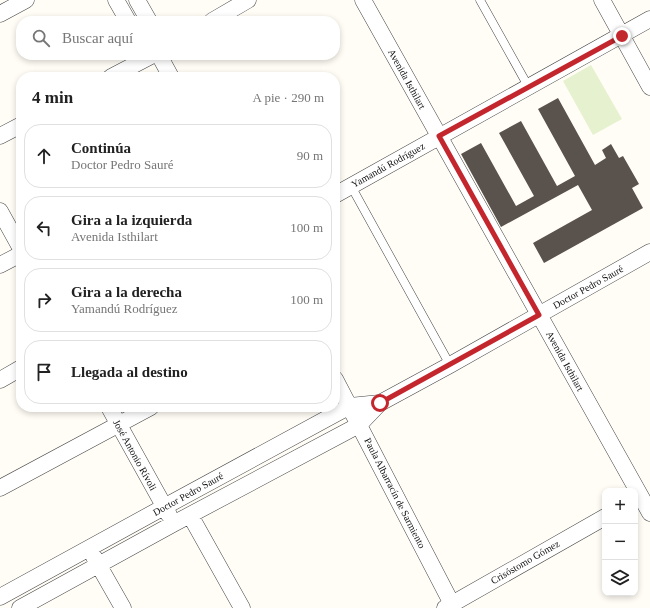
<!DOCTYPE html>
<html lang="es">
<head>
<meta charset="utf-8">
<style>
  :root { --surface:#fff; --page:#f2f2f2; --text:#222; --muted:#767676; --line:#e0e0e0 }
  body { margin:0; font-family:Georgia,serif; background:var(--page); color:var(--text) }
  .controls { position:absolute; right:12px; bottom:12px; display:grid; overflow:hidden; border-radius:8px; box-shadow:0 2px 6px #0003 }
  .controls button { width:36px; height:36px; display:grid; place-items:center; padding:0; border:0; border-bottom:1px solid var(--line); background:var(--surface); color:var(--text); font:20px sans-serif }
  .stop { position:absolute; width:12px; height:12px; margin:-9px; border:3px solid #c4262e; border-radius:50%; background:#fff }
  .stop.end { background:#c4262e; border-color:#fff; box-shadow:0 1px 4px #0008 }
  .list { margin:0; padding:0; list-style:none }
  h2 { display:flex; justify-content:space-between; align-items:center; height:52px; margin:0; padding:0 16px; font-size:17px }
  h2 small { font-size:13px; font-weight:400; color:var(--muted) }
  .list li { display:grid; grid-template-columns:26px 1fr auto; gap:12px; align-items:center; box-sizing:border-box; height:64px; margin:0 8px 8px; padding:0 8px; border:1px solid var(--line); border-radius:16px }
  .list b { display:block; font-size:15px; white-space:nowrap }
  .list p { margin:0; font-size:13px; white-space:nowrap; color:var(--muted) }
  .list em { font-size:13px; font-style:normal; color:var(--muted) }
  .icon { flex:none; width:22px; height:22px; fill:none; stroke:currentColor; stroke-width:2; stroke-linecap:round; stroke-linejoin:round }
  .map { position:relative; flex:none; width:650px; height:608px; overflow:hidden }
  .search { position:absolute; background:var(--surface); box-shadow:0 2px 6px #0003; left:16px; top:16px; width:324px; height:44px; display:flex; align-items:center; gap:10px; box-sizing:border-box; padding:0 14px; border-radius:16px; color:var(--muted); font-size:15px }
  .panel { position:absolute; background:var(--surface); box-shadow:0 2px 6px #0003; left:16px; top:72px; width:324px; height:340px; border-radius:16px }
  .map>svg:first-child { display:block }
  .pitch { fill:#e6f2cf }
  .building { fill:#5a524d }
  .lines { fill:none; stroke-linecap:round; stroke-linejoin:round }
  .lane-casing { stroke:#444; stroke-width:9 }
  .street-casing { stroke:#444; stroke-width:17 }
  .lane { stroke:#fff; stroke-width:8 }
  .street { stroke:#fff; stroke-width:16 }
  .route { stroke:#c4262e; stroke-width:5 }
  .labels { text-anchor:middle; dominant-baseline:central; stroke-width:4; stroke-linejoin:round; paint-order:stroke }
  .street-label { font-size:10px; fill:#111; stroke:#fff }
</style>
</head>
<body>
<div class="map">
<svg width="650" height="608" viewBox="0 0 650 608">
  <rect width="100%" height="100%" fill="#fffdf5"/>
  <path class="pitch" d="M591 65 622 119 593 135 563 81Z"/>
  <path class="building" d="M558 98 595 165 606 158 602 150 611 144 619 158 623 156 639 184 632 188 643 208 544 263 533 243 592 210 578 185 501 227 461 154 481 143 516 206 534 196 499 133 521 121 557 186 575 176 538 109Z"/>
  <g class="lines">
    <g class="lane-casing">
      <path id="lane" d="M480 0 528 86
        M351 186 450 365"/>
    </g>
    <g class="street-casing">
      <path id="street" d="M116 0 128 21
        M137 0 149 21
        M363 0 650 513
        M602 0 650 87
        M0 14 26 0
        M212 21 248 0
        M159 55 171 77
        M111 77 153 55
        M0 136 21 125
        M335 195 650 19
        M0 211 21 249
        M0 265 21 254
        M335 379 454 608
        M0 380 21 368
        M109 407 169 515
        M0 488 151 407
        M190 515 242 608
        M94 557 123 608
        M0 597 164 507 350 406 380 403
        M20 608 173 524 359 425 380 403 450 365 650 252
        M445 608 605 517"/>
    </g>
    <use href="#lane" class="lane"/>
    <use href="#street" class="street"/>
  </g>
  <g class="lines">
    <path class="route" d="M380 403 539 315 439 136 622 36"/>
  </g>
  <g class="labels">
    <g class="street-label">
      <text transform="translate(407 79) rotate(61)">Avenida Isthilart</text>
      <text transform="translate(388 165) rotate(-29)">Yamandú Rodríguez</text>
      <text transform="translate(588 287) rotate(-29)">Doctor Pedro Sauré</text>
      <text transform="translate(565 361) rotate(61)">Avenida Isthilart</text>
      <text transform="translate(135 455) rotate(61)">José Antonio Rívoli</text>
      <text transform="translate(395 493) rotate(63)">Paula Albarracín de Sarmiento</text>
      <text transform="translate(188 494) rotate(-29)">Doctor Pedro Sauré</text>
      <text transform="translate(525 562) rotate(-30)">Crisóstomo Gómez</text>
    </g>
  </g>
</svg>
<div class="controls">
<button>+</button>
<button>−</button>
<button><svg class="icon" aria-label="layers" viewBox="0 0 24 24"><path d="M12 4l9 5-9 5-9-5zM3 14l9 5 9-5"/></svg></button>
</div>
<div class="stop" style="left:380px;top:403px"></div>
<div class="stop end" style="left:622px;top:36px"></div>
<div class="search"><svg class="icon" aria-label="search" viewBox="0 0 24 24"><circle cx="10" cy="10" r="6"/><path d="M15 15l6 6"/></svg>Buscar aquí</div>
<section class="panel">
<h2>4 min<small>A pie · 290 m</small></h2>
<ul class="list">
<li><svg class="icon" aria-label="ahead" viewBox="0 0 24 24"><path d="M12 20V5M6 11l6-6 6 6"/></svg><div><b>Continúa</b><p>Doctor Pedro Sauré</p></div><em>90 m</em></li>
<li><svg class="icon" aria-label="left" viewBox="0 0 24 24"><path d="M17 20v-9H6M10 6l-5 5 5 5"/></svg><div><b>Gira a la izquierda</b><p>Avenida Isthilart</p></div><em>100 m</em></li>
<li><svg class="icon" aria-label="right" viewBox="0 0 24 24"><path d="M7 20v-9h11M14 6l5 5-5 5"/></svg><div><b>Gira a la derecha</b><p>Yamandú Rodríguez</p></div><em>100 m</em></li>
<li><svg class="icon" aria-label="arrive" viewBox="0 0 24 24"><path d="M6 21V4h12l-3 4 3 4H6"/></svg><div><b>Llegada al destino</b></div></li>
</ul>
</section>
</div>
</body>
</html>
